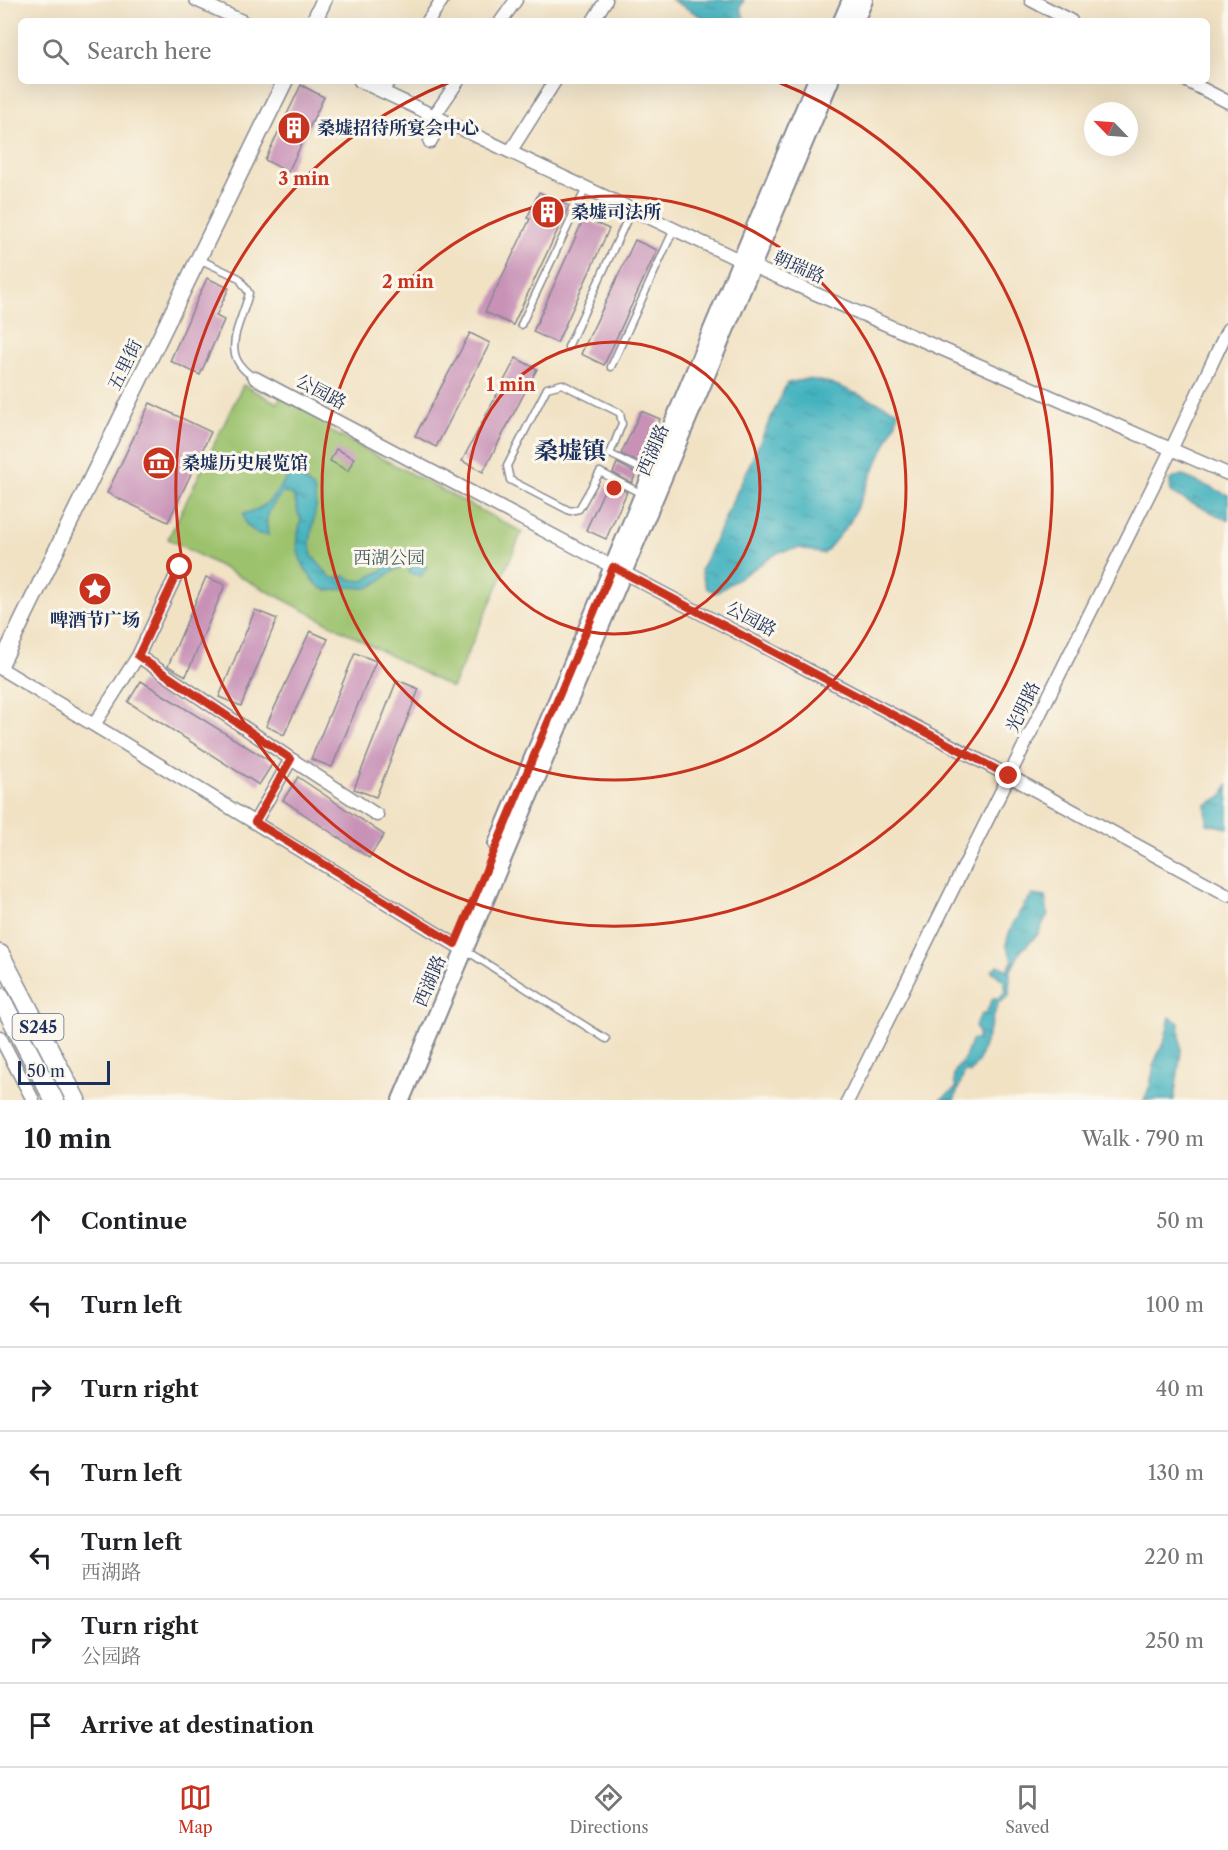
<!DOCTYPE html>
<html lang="en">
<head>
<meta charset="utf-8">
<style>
  :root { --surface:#fff; --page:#f2f2f2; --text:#202124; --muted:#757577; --line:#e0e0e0; --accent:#c8321e }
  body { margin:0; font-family:"Libre Caslon Text","Noto Serif SC",serif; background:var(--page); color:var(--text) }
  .compass { position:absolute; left:1084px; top:102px; width:54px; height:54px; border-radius:50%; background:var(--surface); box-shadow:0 6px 24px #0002; rotate:295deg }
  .scale { position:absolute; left:18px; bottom:15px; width:92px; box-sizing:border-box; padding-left:6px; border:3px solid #1b2f5e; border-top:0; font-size:16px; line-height:21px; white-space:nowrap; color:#1b2f5e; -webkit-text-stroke:4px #fbf7ec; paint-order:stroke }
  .stop { position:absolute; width:18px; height:18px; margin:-14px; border:4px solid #c8321e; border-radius:50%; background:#fff }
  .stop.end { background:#c8321e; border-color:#fff; box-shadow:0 2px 6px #0008 }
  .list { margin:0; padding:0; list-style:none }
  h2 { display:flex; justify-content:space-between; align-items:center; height:78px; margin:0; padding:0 24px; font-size:26px }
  h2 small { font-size:20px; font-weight:400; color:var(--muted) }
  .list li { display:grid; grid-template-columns:39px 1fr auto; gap:18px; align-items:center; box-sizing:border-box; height:84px; padding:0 24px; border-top:2px solid var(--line) }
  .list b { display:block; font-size:22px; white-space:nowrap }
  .list p { margin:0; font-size:20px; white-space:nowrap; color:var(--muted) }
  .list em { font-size:20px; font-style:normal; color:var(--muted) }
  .icon { flex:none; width:33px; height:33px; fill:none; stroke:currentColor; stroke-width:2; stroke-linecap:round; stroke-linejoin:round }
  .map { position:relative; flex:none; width:1228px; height:1100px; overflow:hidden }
  .search { position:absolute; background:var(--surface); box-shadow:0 6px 24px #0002; left:18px; right:18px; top:18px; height:66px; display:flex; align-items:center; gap:15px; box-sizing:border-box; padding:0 21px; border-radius:9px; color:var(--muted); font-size:22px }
  .sheet { height:666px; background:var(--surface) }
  nav { display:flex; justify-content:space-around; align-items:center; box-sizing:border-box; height:84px; border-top:2px solid var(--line); background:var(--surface); font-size:16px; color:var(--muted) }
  nav a { display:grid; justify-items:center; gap:3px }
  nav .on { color:var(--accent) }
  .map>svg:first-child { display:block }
  .park { fill:#9cc26d; stroke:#5c7866; stroke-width:1.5 }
  .water { fill:url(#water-ripples); stroke:#30718e; stroke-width:1.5 }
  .building { fill:#c892b7 }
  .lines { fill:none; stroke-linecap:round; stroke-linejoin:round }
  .service-casing { stroke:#868891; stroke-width:9 }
  .minor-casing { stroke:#868891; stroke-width:15 }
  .tertiary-casing { stroke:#868891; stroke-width:18 }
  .secondary-casing { stroke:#868891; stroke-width:20 }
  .primary-casing { stroke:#868891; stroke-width:21 }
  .service { stroke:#fff; stroke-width:6 }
  .minor { stroke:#fff; stroke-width:12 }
  .tertiary { stroke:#fff; stroke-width:15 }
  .secondary { stroke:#fff; stroke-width:16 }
  .primary { stroke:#fff; stroke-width:18 }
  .route { stroke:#c8321e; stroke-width:8 }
  .ring { fill:none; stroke:#c8321e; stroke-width:3 }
  .labels { text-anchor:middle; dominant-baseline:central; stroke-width:6; stroke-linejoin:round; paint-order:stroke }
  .shield { fill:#fbf7ec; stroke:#5e6b89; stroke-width:1.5 }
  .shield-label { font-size:16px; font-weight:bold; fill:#1b2f5e }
  .poi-label { font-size:18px; font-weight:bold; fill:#1b2f5e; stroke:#fbf7ec; text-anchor:start }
  .street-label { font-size:18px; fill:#1b2f5e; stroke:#fbf7ec }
  .park-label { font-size:18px; fill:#425b62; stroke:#fbf7ec }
  .district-label { font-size:24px; font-weight:bold; fill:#1b2f5e; stroke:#fbf7ec }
  .centre { fill:#c8321e; stroke:#fbf7ec; stroke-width:3 }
  .ring-label { font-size:18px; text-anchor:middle; font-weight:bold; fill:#c8321e; stroke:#fbf7ec; stroke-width:6; stroke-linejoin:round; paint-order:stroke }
</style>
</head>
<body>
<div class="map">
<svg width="1228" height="1100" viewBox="0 0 1228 1100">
  <defs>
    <pattern id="water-ripples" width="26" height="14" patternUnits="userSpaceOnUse" patternTransform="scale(1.5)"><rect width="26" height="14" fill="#44b3bf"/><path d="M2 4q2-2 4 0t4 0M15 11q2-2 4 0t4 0" fill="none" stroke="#38929e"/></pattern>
  </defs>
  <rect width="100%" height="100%" fill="#fbf7ec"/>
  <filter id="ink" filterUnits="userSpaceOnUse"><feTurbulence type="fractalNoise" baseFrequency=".0167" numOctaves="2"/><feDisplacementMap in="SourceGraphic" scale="12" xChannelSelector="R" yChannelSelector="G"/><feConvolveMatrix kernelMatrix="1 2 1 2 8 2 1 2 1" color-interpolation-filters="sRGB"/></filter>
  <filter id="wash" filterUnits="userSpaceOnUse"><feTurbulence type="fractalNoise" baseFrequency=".008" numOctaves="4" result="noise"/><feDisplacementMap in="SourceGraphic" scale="24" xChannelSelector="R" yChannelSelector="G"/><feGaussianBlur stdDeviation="1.35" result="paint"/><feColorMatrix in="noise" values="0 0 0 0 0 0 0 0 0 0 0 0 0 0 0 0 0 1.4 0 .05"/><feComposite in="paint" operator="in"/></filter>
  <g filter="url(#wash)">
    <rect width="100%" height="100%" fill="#f1e2c4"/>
    <path class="park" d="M243 385 277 403 281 397 331 423 328 430 522 532 452 688 168 539Z"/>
    <path class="water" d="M672 0H744L740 8 744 17 741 21H709Z
      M807 379 831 383 898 411 896 422 850 522 824 554 800 548 779 552 716 593 706 588 701 570 787 383Z
      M293 471 314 489 316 506 310 543 312 556 332 579 344 576 353 580 363 581C369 576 374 575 381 571 385 569 388 564 392 562 405 554 417 556 427 567L421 576 409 573 411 563C395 566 386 578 372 586 365 591 358 586 350 587 342 589 335 591 327 590 314 588 301 563 298 551 296 540 299 529 301 519 295 511 298 502 292 494L282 493C269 509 264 515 268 535L257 534 246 524 243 514C274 507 273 492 293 471Z
      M1181 475 1228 495V520L1171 493 1170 480Z
      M1228 784V828L1207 824 1206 805 1223 796Z
      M1032 895 1045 897 1048 914 1038 934 1021 951 1010 972 1009 996 998 1003 979 1060 970 1073 965 1071 954 1100H940L956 1088C950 1070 957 1071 965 1057 968 1052 969 1045 972 1039L978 1040V1032L975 1026 981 1015 986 1013 993 998H999L1006 991 1004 981 992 971 998 965 1007 970 1013 960C1011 956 1008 951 1007 947 1004 935 1024 904 1032 895Z
      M1170 1017 1179 1023 1181 1052 1174 1100H1144L1150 1086 1155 1061 1165 1039Z"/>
    <g id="blocks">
      <path class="building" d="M301 85 324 97 288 172 265 160Z
        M539 192 569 206 513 325 485 312 530 219 527 218Z
        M584 218 609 229 557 343 533 332Z
        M635 240 657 250 604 365 581 354Z
        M207 278 229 288 216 316 224 320 200 375 170 361Z
        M470 333 490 343 436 447 415 436Z
        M516 358 537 369 483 472 462 461Z
        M150 403 211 432 168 522 107 493Z
        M641 411 660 419 640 463 621 454Z
        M336 449 354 458 348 471 330 461Z
        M617 463 636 473 632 483 613 473Z
        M608 482 627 492 606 539 586 530Z
        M206 577 225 585 186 676 168 666Z
        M255 610 277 619 241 706 219 697Z
        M310 631 328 639 284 735 266 726Z
        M355 653 376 661 332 767 311 759Z
        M397 680 419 689 376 797 354 789Z
        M141 681 273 763 259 785 128 702Z
        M298 777 384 835 369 858 283 800Z"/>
    </g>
  </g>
  <g filter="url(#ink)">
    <use href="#blocks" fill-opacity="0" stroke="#868891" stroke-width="1.5"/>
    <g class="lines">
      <g class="service-casing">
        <path id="service" d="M199 259 239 278 249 293C241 326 217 355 255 378
          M521 325 586 188
          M568 347 632 209
          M611 367 674 229
          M642 494 600 472 579 509 570 511 510 480 507 466 547 388 562 384 620 413 622 424 610 454 651 474
          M465 950 606 1039"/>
      </g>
      <g class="minor-casing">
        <path id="minor" d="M196 0 242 21
          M1031 0 1071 21
          M428 21 442 0
          M501 21 516 0
          M593 21 606 0
          M360 81 752 266 1228 474
          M1187 81 1228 102
          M382 91 389 81
          M434 116 458 81
          M430 142 443 120
          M510 152 555 81
          M255 378 1009 776 1228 895
          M138 656 291 759 377 815
          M0 668 464 950
          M94 725 138 656 180 567
          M255 822 291 759
          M0 1037 33 1100
          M848 1100 1171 450 1228 329"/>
      </g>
      <g class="tertiary-casing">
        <path id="tertiary" d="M314 21 324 0
          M0 666 285 81"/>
      </g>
      <g class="secondary-casing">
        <path id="secondary" d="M842 21 851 0
          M855 21 864 0
          M497 844 816 81
          M401 1100 830 81"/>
      </g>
      <g class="primary-casing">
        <path id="primary" d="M0 954 76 1100
          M0 997 54 1100"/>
      </g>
      <use href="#service" class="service"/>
      <use href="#minor" class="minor"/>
      <use href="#tertiary" class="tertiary"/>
      <use href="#secondary" class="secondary"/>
      <use href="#primary" class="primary"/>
    </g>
  </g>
  <g class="lines" filter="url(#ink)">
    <path class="route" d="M180 567 138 656 291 759 255 822 455 944 613 567 1009 776"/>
  </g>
  <g class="ring">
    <circle cx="614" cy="488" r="146"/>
    <circle cx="614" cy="488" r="292"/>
    <path d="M778 82A438 438 0 1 1 450 82"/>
  </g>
  <defs>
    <g id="building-disc" transform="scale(1.725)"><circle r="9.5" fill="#c8321e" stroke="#fbf7ec"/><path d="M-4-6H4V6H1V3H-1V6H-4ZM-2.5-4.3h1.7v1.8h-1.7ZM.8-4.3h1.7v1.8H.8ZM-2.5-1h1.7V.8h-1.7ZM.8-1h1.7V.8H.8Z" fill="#fff"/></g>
    <g id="museum-disc" transform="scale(1.725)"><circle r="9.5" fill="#c8321e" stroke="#fbf7ec"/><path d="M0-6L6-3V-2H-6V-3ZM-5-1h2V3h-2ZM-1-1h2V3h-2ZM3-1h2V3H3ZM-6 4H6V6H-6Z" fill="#fff"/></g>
    <g id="sight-disc" transform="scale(1.725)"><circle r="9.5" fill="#c8321e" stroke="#fbf7ec"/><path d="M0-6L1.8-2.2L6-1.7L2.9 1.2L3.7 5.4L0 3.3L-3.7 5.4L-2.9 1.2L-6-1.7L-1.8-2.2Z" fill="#fff"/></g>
  </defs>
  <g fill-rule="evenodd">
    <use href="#building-disc" x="294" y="128"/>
    <use href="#building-disc" x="548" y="212"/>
    <use href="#museum-disc" x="159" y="463"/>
    <use href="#sight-disc" x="95" y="589"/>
  </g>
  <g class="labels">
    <rect class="shield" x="12.5" y="1014" width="51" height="26" rx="4.5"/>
    <g class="shield-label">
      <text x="38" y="1027">S245</text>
    </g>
    <g class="poi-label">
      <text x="317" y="128">桑墟招待所宴会中心</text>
      <text x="571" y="212">桑墟司法所</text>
      <text x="182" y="463">桑墟历史展览馆</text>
      <text x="95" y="620" text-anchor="middle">啤酒节广场</text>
    </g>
    <g class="street-label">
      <text transform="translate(799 267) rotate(24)">朝瑞路</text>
      <text transform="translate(125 365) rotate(-64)">五里街</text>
      <text transform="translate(321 392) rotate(28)">公园路</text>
      <text transform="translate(653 450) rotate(-67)">西湖路</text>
      <text transform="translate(751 619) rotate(28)">公园路</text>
      <text transform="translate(1023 707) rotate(-64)">光明路</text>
      <text transform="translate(430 981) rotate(-67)">西湖路</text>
    </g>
    <g class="park-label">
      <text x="389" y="558">西湖公园</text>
    </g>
    <g class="district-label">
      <text x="570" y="450">桑墟镇</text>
    </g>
  </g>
  <circle cx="614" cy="488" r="9" class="centre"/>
  <g class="ring-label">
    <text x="304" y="185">3 min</text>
    <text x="408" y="288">2 min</text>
    <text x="511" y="391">1 min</text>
  </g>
</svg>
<svg class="compass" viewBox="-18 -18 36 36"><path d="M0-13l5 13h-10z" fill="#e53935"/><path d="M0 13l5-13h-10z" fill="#757577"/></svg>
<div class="scale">50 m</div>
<div class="stop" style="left:180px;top:567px"></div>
<div class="stop end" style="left:1009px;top:776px"></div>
<div class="search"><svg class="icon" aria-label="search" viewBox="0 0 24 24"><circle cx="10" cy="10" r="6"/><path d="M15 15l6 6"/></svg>Search here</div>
</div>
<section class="sheet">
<h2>10 min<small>Walk · 790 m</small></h2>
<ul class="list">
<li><svg class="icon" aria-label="ahead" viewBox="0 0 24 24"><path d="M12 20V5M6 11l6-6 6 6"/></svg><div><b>Continue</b></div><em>50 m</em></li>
<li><svg class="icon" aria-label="left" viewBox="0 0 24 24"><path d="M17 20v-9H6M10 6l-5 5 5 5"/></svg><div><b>Turn left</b></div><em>100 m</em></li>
<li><svg class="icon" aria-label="right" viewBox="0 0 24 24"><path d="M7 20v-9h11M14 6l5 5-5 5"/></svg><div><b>Turn right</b></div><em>40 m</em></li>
<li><svg class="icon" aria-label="left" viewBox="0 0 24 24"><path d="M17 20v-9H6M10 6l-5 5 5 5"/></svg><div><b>Turn left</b></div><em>130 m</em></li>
<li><svg class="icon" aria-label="left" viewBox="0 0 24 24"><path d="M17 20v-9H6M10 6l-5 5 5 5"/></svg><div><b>Turn left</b><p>西湖路</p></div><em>220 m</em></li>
<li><svg class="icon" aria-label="right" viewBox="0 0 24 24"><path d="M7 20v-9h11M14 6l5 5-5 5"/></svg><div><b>Turn right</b><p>公园路</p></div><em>250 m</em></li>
<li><svg class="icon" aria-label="arrive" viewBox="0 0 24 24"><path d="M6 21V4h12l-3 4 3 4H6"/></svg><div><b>Arrive at destination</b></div></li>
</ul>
</section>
<nav>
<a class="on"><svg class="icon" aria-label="map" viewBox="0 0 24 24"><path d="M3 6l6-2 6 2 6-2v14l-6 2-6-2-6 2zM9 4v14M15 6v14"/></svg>Map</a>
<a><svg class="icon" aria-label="directions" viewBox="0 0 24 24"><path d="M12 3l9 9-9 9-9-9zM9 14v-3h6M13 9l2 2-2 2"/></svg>Directions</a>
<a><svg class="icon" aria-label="saved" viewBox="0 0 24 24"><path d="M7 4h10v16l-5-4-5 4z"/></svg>Saved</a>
</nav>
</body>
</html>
